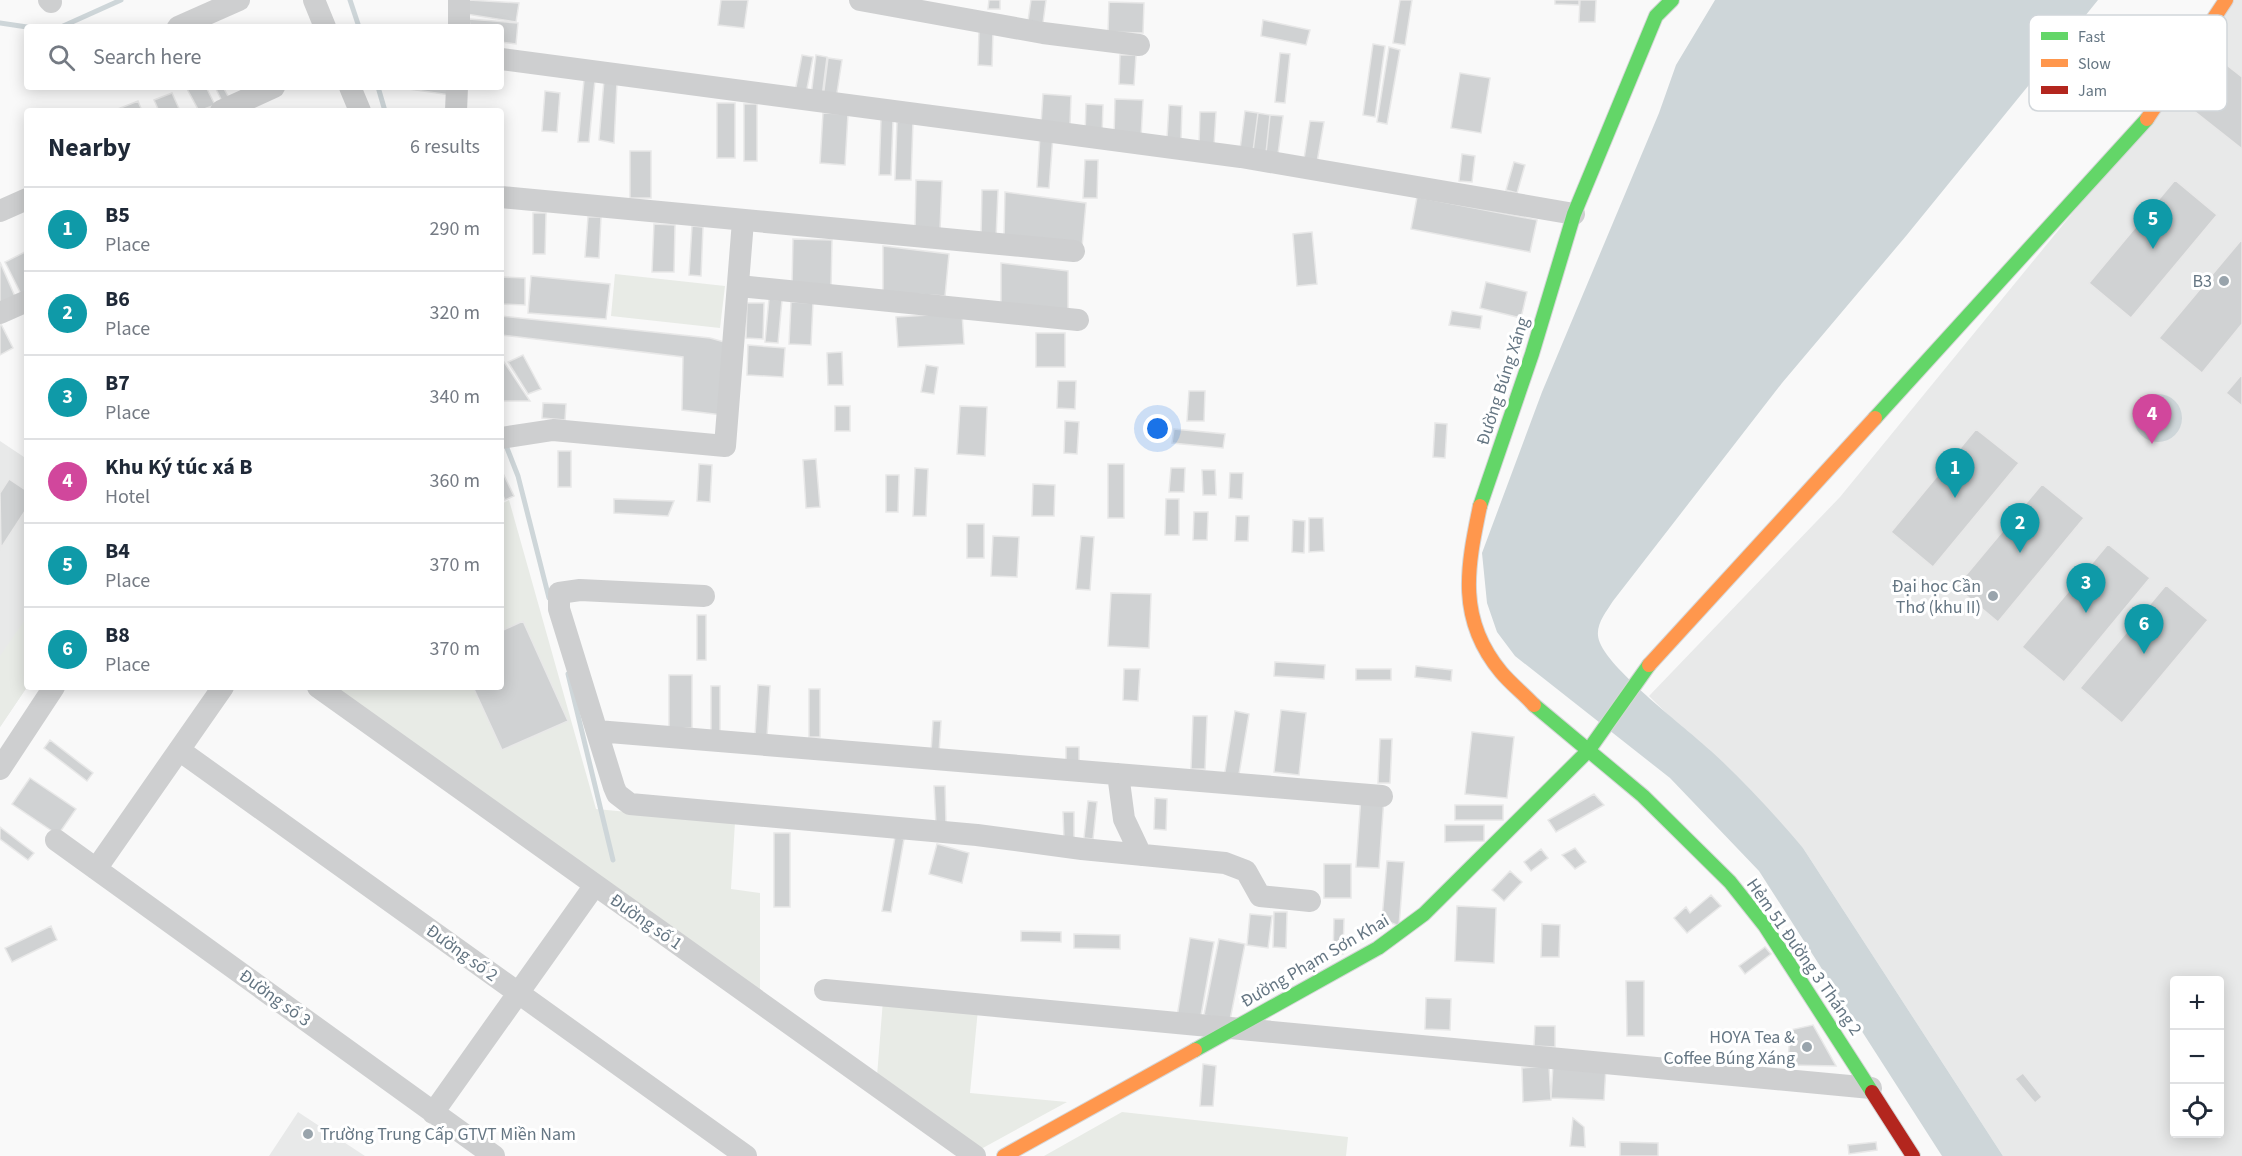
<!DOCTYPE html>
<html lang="en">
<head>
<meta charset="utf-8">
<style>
  :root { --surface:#fff; --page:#f2f2f3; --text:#1f2937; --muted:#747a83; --line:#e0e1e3; --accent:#0f766e }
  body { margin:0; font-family:"Source Sans 3",sans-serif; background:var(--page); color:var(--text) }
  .controls { position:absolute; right:18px; bottom:18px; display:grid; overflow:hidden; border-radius:6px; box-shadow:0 3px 15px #0003 }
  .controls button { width:54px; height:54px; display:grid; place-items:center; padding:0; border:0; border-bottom:2px solid var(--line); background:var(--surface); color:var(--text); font:30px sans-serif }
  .you { position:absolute; left:1158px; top:429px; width:21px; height:21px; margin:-15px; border:4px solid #fff; border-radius:50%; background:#1a73e8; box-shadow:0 0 0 9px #1a73e833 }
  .badge { display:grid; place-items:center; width:39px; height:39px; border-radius:50%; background:var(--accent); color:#fff; font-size:20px; font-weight:700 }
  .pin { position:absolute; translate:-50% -50px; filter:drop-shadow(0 2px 3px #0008) }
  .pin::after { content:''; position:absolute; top:32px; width:21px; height:18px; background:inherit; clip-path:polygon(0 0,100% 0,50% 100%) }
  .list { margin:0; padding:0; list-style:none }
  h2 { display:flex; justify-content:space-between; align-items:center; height:78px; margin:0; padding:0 24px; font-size:26px }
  h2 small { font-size:20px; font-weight:400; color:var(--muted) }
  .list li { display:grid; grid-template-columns:39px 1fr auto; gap:18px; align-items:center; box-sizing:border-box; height:84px; padding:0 24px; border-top:2px solid var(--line) }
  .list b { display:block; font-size:22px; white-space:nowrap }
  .list p { margin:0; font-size:20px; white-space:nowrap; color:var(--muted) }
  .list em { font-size:20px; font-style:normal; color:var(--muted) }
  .icon { flex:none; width:33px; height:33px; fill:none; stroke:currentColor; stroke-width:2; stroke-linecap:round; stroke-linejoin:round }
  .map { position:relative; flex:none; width:2242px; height:1156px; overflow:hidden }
  .search { position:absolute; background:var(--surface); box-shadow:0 3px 15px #0003; left:24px; top:24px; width:480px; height:66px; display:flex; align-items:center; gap:15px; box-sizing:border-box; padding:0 21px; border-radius:6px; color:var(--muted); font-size:22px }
  .panel { position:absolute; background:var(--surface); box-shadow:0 3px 15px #0003; left:24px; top:108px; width:480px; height:582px; border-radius:6px }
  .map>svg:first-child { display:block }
  .built { fill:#e8e9e9; fill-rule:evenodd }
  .green { fill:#e8ebe6 }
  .water { fill:#ced6d9 }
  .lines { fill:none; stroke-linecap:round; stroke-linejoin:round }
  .stream { stroke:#ced6d9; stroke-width:5 }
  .building { fill:#d0d2d3; stroke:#e8e8e8; stroke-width:1.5 }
  .fast-casing { stroke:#d5d6d7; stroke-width:16 }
  .slow-casing { stroke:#d5d6d7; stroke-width:16 }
  .jam-casing { stroke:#d5d6d7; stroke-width:16 }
  .street { stroke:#cecfd0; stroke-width:22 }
  .fast { stroke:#63d668; stroke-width:14 }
  .slow { stroke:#ff974d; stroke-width:14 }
  .jam { stroke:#b3261e; stroke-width:14 }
  .poi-dot { fill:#99a4ac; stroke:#fff; stroke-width:2 }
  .labels { text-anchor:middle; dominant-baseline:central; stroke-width:6; stroke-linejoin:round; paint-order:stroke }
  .poi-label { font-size:18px; fill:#657683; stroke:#fff; text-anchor:end }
  .street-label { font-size:18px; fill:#657683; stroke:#fff }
  .key { fill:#fff; stroke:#d1d6da; stroke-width:1.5 }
  .key-label { font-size:16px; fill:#657683 }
</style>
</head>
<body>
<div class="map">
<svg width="2242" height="1156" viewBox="0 0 2242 1156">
  <rect width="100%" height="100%" fill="#f9f9f9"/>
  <path class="built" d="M2219 0H2242V1156H2003L1803 848 1649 696 1840 497 2084 199ZM2174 980H2220V1134H2174Z
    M0 441 27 459V687L0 727Z
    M298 1112 365 1156H269Z"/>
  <path class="green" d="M615 274 725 286 720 328 611 316Z
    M509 500 596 809 735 822 731 889 760 893V992L332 687H501V504Z
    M27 617V687L0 727V656Z
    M883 1000 978 1009 970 1093 1067 1102 981 1149 877 1076Z
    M1122 1112 1348 1137 1346 1156H1044Z"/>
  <path class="water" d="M1715 0H2098L1906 236 1782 383 1613 601C1605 614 1593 627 1600 643 1612 672 1685 727 1711 751 1744 781 1774 814 1803 848L2003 1156H1942L1759 871 1670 778 1515 656 1497 632 1487 603 1482 553 1542 392 1659 113 1676 65Z
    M2134 418a24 24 0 1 1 48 0a24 24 0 1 1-48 0Z"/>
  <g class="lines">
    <path class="stream" d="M350 0 359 27
      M0 23 27 27
      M61 27 121 0
      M378 87 385 111
      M505 443 518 476 549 598
      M568 674 613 860"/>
  </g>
  <path class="building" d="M469 0 519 3 516 22 466 14Z
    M721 0H748L744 28 718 25Z
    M989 0H1000V9H988Z
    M1031 0H1046L1043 23 1028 21Z
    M1400 0H1412L1405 45 1393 43Z
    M1555 0H1579V5L1555 4Z
    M1580 0H1596L1595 22H1579Z
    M1109 2 1144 3 1143 33 1108 32Z
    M469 19 518 23 516 44 501 42V27H470Z
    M1263 20 1310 30 1306 45 1261 36Z
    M979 31H993L992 66 978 65Z
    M1373 44 1385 46 1375 117 1363 115Z
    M1389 47 1400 50 1387 124 1377 122Z
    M2205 48 2242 77V149L2170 92Z
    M1280 53 1290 54 1285 103 1275 102Z
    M802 55 813 57 806 94 795 92Z
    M816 55 827 57 822 97 811 96Z
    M1120 55H1136L1134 85 1119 84Z
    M828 58 842 60 836 99 823 98Z
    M1460 73 1490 78 1481 133 1451 128Z
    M584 80H595L589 142H578Z
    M604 80 617 82 614 143 599 140Z
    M186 87H206L215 105 199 111Z
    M215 87H223L229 98 222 101Z
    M395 87H451L450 95Z
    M545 91 560 93 557 132 542 131Z
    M172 93 180 111H159L154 100Z
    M1043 94 1071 96 1070 125 1041 124Z
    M1115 99 1143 100 1141 138 1114 137Z
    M138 101 142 111H119L118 109Z
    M717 103H735V158H717Z
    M744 104H757V161H744Z
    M1086 104 1103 105 1102 136 1085 135Z
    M1169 105 1182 106 1181 139 1167 138Z
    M1245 111 1258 113 1253 151 1240 149Z
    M1200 112H1216L1214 146 1199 145Z
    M823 113 848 114 845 165 820 163Z
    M1258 113 1270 115 1266 153 1253 151Z
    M1270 115 1283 116 1278 154 1266 153Z
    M881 119 893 120 891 175H879Z
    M1310 121 1324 122 1317 162 1304 159Z
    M897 122H913L911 180H895Z
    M1040 135 1053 136 1049 188 1037 187Z
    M630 151H651V198H630Z
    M1462 154 1475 156 1472 182 1459 181Z
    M1085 160H1098L1097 198H1083Z
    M1514 162 1525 165 1517 193 1506 190Z
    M916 180 942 181 940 230 915 229Z
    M2175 180 2217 215 2131 318 2089 283Z
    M982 190H998L996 239 981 237Z
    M1005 192 1086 203 1082 247 1004 237Z
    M1417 197 1537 220 1530 252 1411 229Z
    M533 213H546L545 254H533Z
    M588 217H601L599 258 585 257Z
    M654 224 675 225 674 272H652Z
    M692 226 703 227 701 276 689 275Z
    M1312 232 1317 284 1297 286 1293 234Z
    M793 239 832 240 831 287 792 285Z
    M2242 239V324L2202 373 2159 338Z
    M883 246 949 254 945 296 883 292Z
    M27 251V293L22 296 5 262Z
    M0 262 17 301 0 308Z
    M1001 263 1068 271V316L1001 303Z
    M531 276 610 284 606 319 528 313Z
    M501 277 525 278V305L501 304Z
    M1486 282 1527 292 1521 318 1480 308Z
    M769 299 782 300 778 343 765 342Z
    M791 302 813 303 811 345 789 344Z
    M747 303H764L763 339 746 338Z
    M1452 311 1482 316 1480 329 1449 325Z
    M962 313 964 344 898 347 896 317Z
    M501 316 710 338 728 343 722 415 682 410 683 357 501 335Z
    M0 322 13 348 0 355Z
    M1036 333H1065V367H1036Z
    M748 345 785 348 783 377 747 375Z
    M842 352 843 385H828L827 353Z
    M523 355 541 389 528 394 508 362Z
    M504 362 530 401H501V364Z
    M926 365 938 367 934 394 921 392Z
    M2242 374V406L2226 393Z
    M1058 381H1076L1075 409 1057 408Z
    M1189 391H1205L1204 421H1187Z
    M543 403 566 404 565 420 542 418Z
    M835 406H850V431H835Z
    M960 406 987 407 985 456 957 454Z
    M1065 421 1079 422 1077 454 1064 453Z
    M1435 423 1447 424 1445 458 1433 457Z
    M1174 429 1225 434 1223 448 1172 443Z
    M1976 429 2019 463 1933 567 1891 532Z
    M558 451H571V487H558Z
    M816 459 820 507 806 508 803 460Z
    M699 464 712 465 710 502 697 501Z
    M1108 464H1124V518H1108Z
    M915 468 928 469 926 516H913Z
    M1171 468H1185L1184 492H1169Z
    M501 469 514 496 505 500 501 491Z
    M1202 470H1215L1216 495H1203Z
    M1230 473H1243L1242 499 1229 498Z
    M886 475H899L898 512H886Z
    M9 479 27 491V508L1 548 0 493Z
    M1033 484 1055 485 1054 516H1032Z
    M2042 484 2084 518 1998 622 1956 587Z
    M614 499 674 501 668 516 614 513Z
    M1166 499H1179V535H1165Z
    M1194 512H1208L1207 540H1193Z
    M1236 516H1249L1248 541H1235Z
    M1309 518H1323L1324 551 1309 552Z
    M1293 520 1305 521 1304 553 1292 552Z
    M967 524H984V558H967Z
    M993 536 1019 537 1017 577 991 576Z
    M1081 536 1094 537 1090 590 1076 589Z
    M2108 544 2150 578 2064 682 2022 647Z
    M2166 585 2208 620 2122 723 2080 688Z
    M1111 593 1151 594 1149 648 1108 646Z
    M697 615H706V660H697Z
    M523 621 568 721 502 750 473 687H501V631Z
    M1275 662 1325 665 1324 679 1274 676Z
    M1416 666 1452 670 1451 681 1415 677Z
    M1124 669H1140L1138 701 1123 700Z
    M1356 669H1391V680H1356Z
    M669 675H692V728H669Z
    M758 685 770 686 767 737 755 736Z
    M711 686H720V731H711Z
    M809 689H820V737H809Z
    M1281 710 1306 713 1299 775 1274 772Z
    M1235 711 1249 714 1238 780 1224 778Z
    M1193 716H1207L1205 769H1191Z
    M933 721H941L939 753 931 752Z
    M1472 732 1514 737 1507 798 1465 794Z
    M1380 739H1392L1390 783H1378Z
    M50 740 93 773 87 781 44 748Z
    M1066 747H1079V768H1066Z
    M30 778 76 809 58 835 12 804Z
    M934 786H945L946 824 936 825Z
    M1594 794 1604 805 1556 832 1548 820Z
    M1361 796 1384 798 1379 868 1356 867Z
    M1155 798 1167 799 1166 830 1154 829Z
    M1088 801 1097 802 1093 839 1084 838Z
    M1455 805H1503V820H1455Z
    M1063 812H1074V840H1064Z
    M1445 825H1484V841L1445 842Z
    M0 827 34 853 28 860 0 839Z
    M774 833H790V907H774Z
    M895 837 904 839 891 912 882 911Z
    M937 844 969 853 962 883 929 874Z
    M1575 848 1586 862 1575 869 1562 855Z
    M1541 849 1548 858 1531 871 1524 862Z
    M1387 861 1404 862 1399 926 1382 919Z
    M1324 864H1351V898H1324Z
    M1510 871 1522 882 1504 901 1492 890Z
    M1711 895 1721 906 1687 933 1674 918 1686 907 1690 913Z
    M1457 906 1496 908 1494 963 1455 961Z
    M1274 912H1287L1286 948 1273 947Z
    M1250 914 1272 916 1268 948 1247 945Z
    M1334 919H1344L1343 954H1333Z
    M1542 924 1560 925 1559 957H1541Z
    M51 926 57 940 12 962 5 948Z
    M1021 931 1061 932V942L1021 941Z
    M1074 934 1120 935V949L1074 948Z
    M1190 938 1214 942 1200 1021 1177 1017Z
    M1219 939 1245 944 1230 1020 1204 1015Z
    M1765 947 1771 954 1745 974 1739 966Z
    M1626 981H1644V1036H1627Z
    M1426 998 1451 999 1450 1030 1425 1029Z
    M1813 1025 1836 1066 1788 1065 1790 1030Z
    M1535 1026H1555V1047L1534 1046Z
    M1203 1064 1216 1066 1213 1106H1200Z
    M1553 1065 1606 1067 1604 1100 1551 1098Z
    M1549 1066 1551 1100 1523 1102 1522 1068Z
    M2023 1073 2042 1097 2035 1103 2015 1079Z
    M1573 1118 1584 1127 1585 1147 1570 1146Z
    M1620 1142 1658 1143V1156H1620Z
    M1876 1142 1877 1150 1849 1154 1848 1145Z"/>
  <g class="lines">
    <g class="fast-casing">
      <path id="fast" d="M1875 418 2147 119
        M1480 506 1532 354 1574 214 1656 16 1672 0
        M1534 705 1643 796 1730 882 1765 926 1872 1092
        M1195 1050 1378 948 1424 914 1588 751 1649 665"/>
    </g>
    <g class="slow-casing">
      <path id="slow" d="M2147 119 2226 0
        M1480 506C1467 568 1457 619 1501 672 1511 684 1524 694 1534 705
        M1649 665 1875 418
        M1004 1156 1195 1050"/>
    </g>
    <g class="jam-casing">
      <path id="jam" d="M1872 1092 1913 1156"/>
    </g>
    <path class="street" d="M49 0 51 2
      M314 0 325 27
      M459 0V27
      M860 0 1043 33 1139 45
      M178 27 239 0
      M501 59 1241 157 1574 214
      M350 87 360 111
      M221 111 274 87
      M456 111 457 87
      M501 197 1074 251
      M0 211 27 199
      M739 286 1078 320
      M0 313 27 301
      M501 438 553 430 725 446 743 221
      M704 596 580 590 559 593V609L614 787 617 794 630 804 977 835 1082 849 1225 863 1246 871 1260 896 1310 901
      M318 687 975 1156
      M597 731 1382 796
      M179 750 746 1156
      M0 769 54 687
      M1118 774 1124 819 1141 855
      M56 840 494 1156
      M96 869 223 687
      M825 990 1871 1088
      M433 1113 595 885"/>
    <use href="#fast" class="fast"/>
    <use href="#slow" class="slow"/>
    <use href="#jam" class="jam"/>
  </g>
  <g class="poi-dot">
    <circle cx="2224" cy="281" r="6"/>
    <circle cx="1993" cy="596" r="6"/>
    <circle cx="1807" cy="1047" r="6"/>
    <circle cx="308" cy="1134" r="6"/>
  </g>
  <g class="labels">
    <g class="poi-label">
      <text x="2212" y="281">B3</text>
      <text x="1981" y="586">Đại học Cần<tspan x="1981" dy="21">Thơ (khu II)</tspan></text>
      <text x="1795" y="1037">HOYA Tea &amp;<tspan x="1795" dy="21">Coffee Búng Xáng</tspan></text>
      <text x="320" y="1134" text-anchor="start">Trường Trung Cấp GTVT Miền Nam</text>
    </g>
    <g class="street-label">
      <text transform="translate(1503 381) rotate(-72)">Đường Búng Xáng</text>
      <text transform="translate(646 922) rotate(35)">Đường số 1</text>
      <text transform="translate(462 953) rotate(36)">Đường số 2</text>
      <text transform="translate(1804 957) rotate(55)">Hẻm 51 Đường 3 Tháng 2</text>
      <text transform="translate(1315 961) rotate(-30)">Đường Phạm Sơn Khai</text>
      <text transform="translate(275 998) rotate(36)">Đường số 3</text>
    </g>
  </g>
  <rect x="2029" y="15" width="198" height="96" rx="9" class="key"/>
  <rect x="2041" y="32" width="27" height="8" fill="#63d668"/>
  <rect x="2041" y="59" width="27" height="8" fill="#ff974d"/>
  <rect x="2041" y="86" width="27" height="8" fill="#b3261e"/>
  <g class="key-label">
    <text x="2078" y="42">Fast</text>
    <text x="2078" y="69">Slow</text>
    <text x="2078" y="96">Jam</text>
  </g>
</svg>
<div class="controls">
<button>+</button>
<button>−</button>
<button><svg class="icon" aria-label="locate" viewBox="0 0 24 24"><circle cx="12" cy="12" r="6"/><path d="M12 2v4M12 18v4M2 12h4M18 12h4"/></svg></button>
</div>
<div class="you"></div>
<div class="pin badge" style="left:1955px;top:498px;background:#0f9aa8">1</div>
<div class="pin badge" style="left:2020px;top:553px;background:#0f9aa8">2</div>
<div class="pin badge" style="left:2086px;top:613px;background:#0f9aa8">3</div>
<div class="pin badge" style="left:2152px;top:444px;background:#d1479c">4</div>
<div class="pin badge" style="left:2153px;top:249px;background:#0f9aa8">5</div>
<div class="pin badge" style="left:2144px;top:654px;background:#0f9aa8">6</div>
<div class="search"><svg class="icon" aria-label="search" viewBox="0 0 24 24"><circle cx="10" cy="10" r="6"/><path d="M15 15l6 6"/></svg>Search here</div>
<section class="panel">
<h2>Nearby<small>6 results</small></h2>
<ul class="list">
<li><span class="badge" style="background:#0f9aa8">1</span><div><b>B5</b><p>Place</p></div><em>290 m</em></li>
<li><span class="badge" style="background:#0f9aa8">2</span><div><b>B6</b><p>Place</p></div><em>320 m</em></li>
<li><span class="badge" style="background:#0f9aa8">3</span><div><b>B7</b><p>Place</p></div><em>340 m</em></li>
<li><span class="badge" style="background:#d1479c">4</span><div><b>Khu Ký túc xá B</b><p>Hotel</p></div><em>360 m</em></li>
<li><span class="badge" style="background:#0f9aa8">5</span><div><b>B4</b><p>Place</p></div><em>370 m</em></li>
<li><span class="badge" style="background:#0f9aa8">6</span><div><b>B8</b><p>Place</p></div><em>370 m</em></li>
</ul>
</section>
</div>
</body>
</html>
